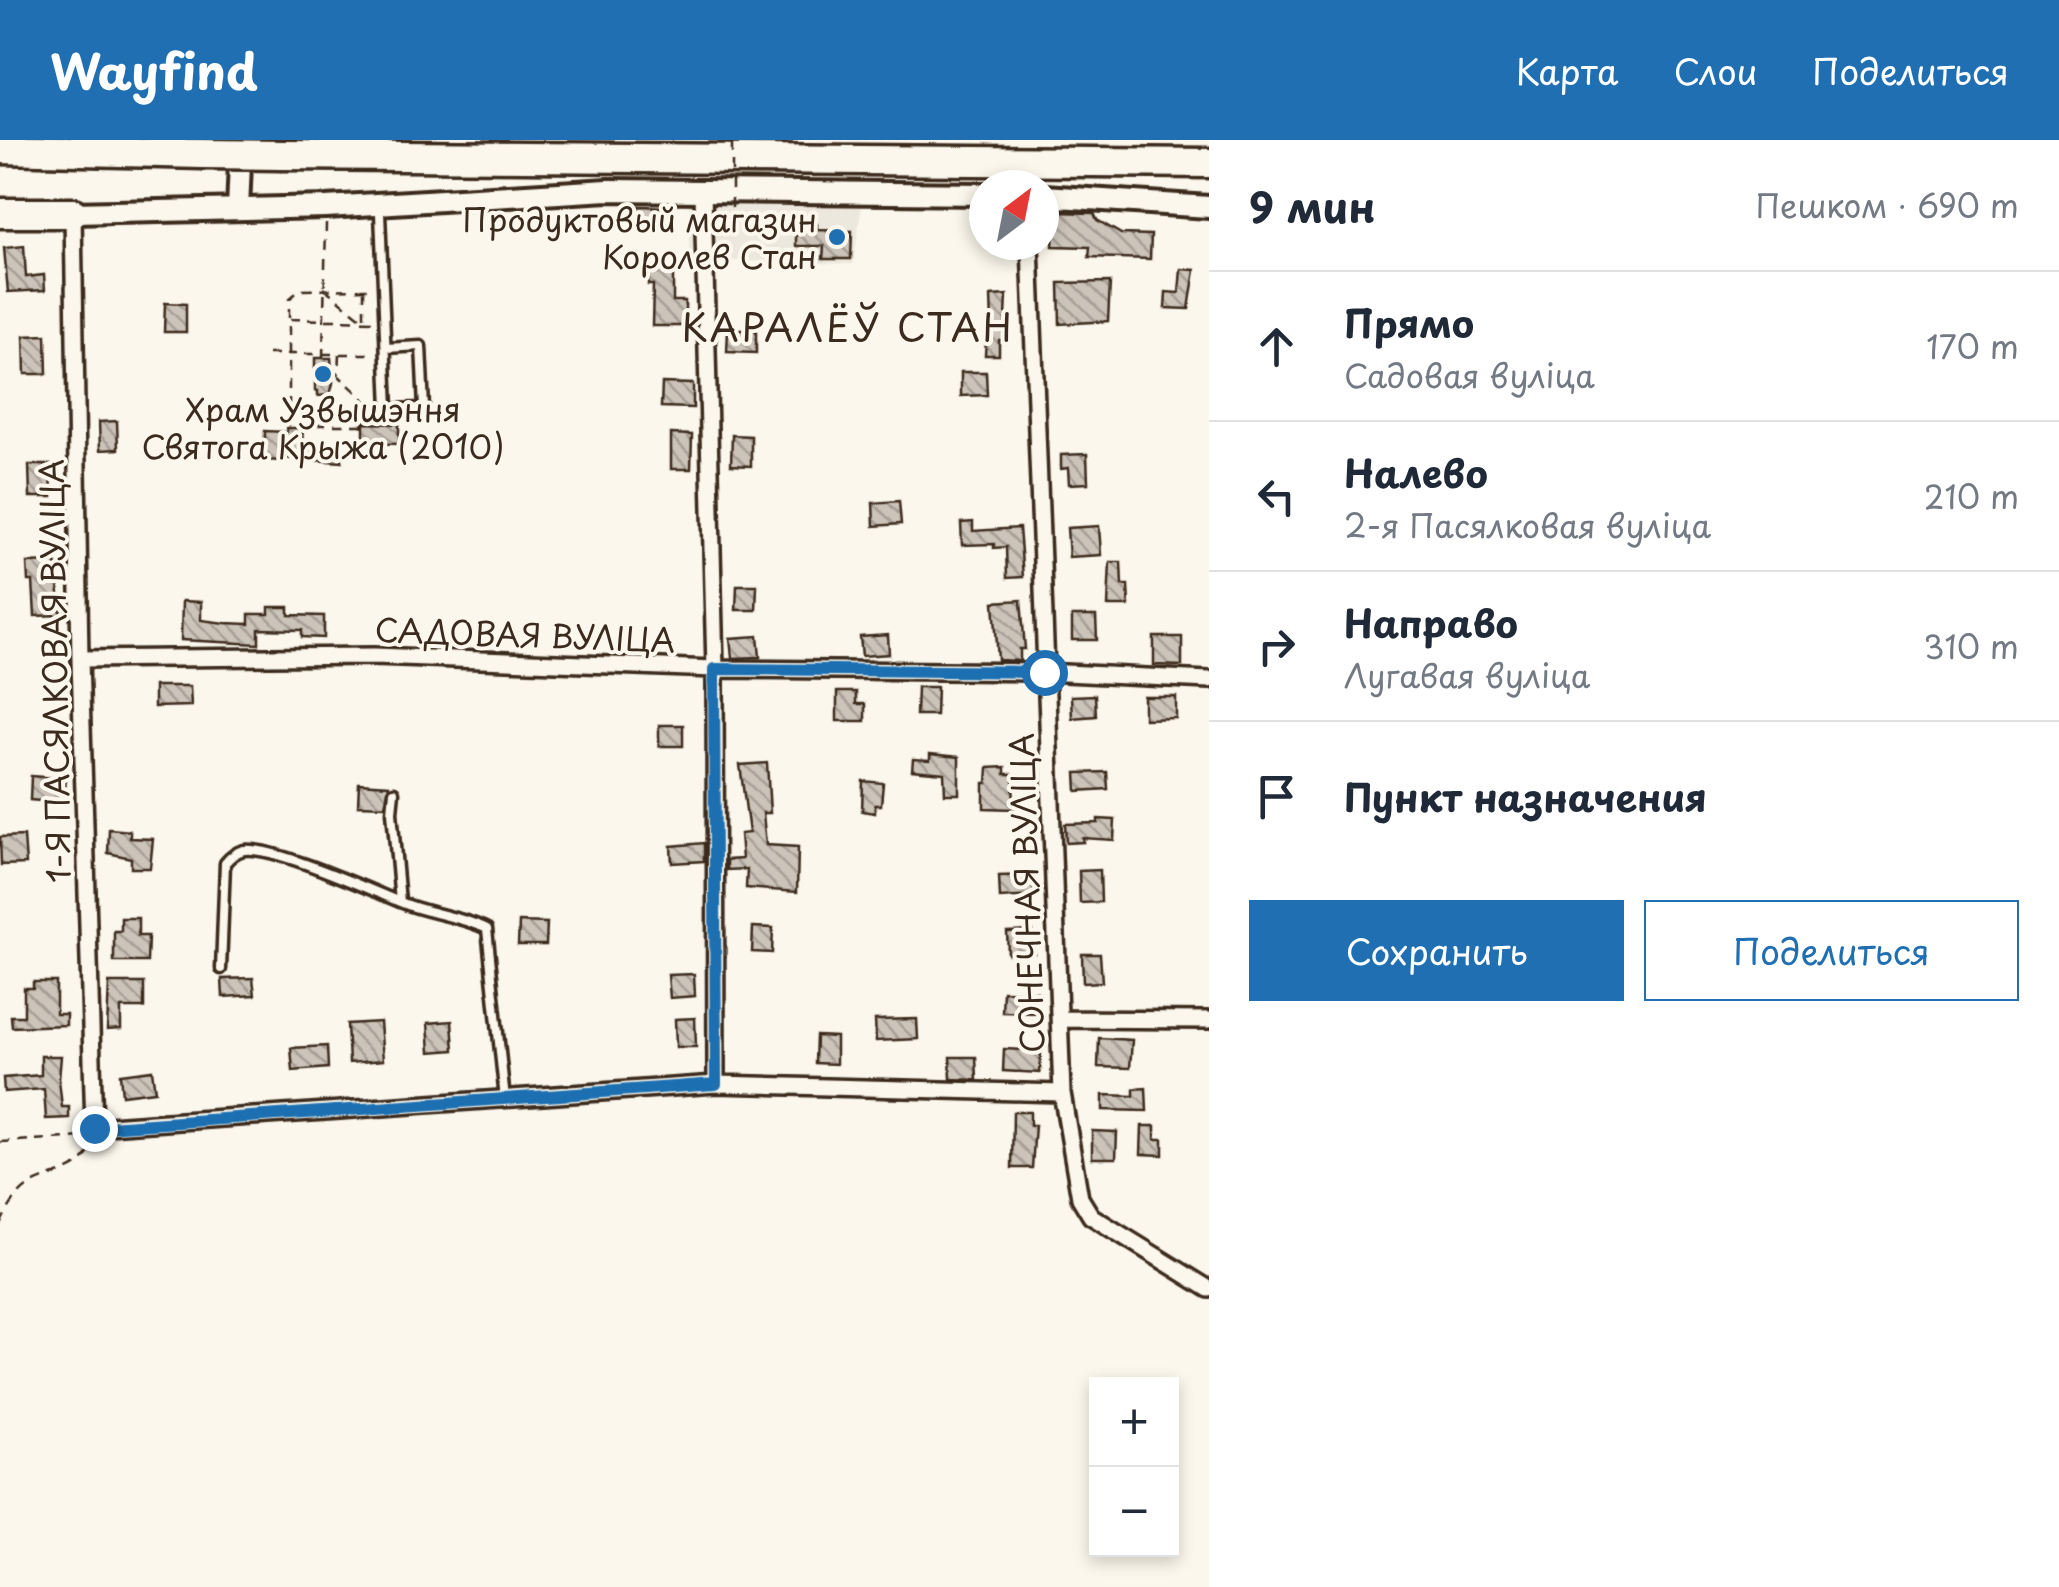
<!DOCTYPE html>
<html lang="ru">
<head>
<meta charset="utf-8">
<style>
  :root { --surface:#fff; --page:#f2f2f3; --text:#1f2937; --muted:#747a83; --line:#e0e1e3; --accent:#1f6fb2 }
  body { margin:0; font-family:"Playpen Sans",sans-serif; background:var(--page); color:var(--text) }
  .controls { position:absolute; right:30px; bottom:30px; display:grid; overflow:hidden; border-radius:0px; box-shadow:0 5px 15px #0003 }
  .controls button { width:90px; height:90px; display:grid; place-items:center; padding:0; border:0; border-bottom:2px solid var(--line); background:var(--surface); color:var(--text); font:50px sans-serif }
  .compass { position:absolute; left:969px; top:30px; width:90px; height:90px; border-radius:50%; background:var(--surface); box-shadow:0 5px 15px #0003; rotate:32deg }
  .stop { position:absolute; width:30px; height:30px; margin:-22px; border:8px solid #1f6fb2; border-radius:50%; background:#fff }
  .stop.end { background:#1f6fb2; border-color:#fff; box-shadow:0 2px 10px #0008 }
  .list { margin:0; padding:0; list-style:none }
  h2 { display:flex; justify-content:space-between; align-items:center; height:130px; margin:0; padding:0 40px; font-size:42px }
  h2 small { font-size:32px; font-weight:400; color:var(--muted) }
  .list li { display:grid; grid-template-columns:65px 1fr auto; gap:30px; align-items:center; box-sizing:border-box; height:150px; padding:0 40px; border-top:2px solid var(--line) }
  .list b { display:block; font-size:38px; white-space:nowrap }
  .list p { margin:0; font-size:32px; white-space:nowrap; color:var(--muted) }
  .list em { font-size:32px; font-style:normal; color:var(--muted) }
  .actions { display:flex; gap:20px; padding:30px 40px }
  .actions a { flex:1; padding:22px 0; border:2px solid var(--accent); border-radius:0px; text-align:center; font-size:35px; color:var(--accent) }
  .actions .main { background:var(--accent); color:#fff }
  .icon { flex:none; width:55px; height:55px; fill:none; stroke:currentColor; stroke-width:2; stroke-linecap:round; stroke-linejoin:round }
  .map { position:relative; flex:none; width:1209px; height:1447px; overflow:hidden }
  header { display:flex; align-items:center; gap:60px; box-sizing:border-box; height:140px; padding:0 50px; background:var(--accent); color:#fff }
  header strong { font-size:48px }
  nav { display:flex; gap:55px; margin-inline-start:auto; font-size:35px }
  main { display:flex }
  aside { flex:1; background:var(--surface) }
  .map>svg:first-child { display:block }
  .built { fill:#ede8dd }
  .building { fill:url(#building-back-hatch); stroke:#3b2a1e; stroke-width:2.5 }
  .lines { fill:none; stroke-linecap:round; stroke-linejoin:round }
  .lane-casing { stroke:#3b2a1e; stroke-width:15 }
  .street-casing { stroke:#3b2a1e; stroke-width:22 }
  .secondary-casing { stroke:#3b2a1e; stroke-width:28 }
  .highway-casing { stroke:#3b2a1e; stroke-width:35 }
  .path { stroke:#3b2a1e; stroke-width:2.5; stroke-dasharray:10 8; stroke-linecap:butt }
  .lane { stroke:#fbf7ec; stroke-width:8 }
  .street { stroke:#fbf7ec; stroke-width:15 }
  .secondary { stroke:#fbf7ec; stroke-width:20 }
  .highway { stroke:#fbf7ec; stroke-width:28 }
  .highway-bridge-casing { stroke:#3b2a1e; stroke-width:35; stroke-linecap:butt }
  .path-bridge { stroke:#3b2a1e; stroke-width:2.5; stroke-dasharray:10 8; stroke-linecap:butt }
  .highway-bridge { stroke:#fbf7ec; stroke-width:28 }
  .route { stroke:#1f6fb2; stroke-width:12 }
  .poi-dot { fill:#1f6fb2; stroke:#fbf7ec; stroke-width:4 }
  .labels { text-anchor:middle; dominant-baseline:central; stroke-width:8; stroke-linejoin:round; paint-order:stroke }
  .poi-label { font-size:32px; fill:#3b2a1e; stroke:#fbf7ec; text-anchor:end }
  .street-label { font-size:32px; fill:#3b2a1e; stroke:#fbf7ec }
  .quarter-label { font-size:38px; letter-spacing:2.5px; fill:#3b2a1e; stroke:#fbf7ec }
</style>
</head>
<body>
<header>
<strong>Wayfind</strong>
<nav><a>Карта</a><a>Слои</a><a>Поделиться</a></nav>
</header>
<main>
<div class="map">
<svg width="1209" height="1447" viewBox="0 0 1209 1447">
  <defs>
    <pattern id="building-back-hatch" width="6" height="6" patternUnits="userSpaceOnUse" patternTransform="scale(2.5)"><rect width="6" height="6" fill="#ccc4b9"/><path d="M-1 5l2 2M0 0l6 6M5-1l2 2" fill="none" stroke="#a79f96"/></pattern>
  </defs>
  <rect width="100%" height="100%" fill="#fbf7ec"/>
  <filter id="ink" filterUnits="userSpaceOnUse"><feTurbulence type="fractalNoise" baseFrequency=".01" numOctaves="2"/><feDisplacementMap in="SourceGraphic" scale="20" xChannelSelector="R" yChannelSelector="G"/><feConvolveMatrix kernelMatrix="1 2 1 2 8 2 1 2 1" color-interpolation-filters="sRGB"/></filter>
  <g filter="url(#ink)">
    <path class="built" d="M689 63 862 65 853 124 689 120Z"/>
    <path class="building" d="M638 66 669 67 668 84 637 83Z
      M1055 72 1094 73 1097 80 1121 94 1151 95 1150 119 1089 117 1090 107 1053 106Z
      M796 84H817V90L852 91 851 119H823L824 106H796Z
      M24 106 26 137 44 135 45 150 8 152 4 108Z
      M648 129H673V161H685V186H652L653 145H648Z
      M1181 129 1195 130 1189 169 1165 168 1166 152 1179 153Z
      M1110 142 1108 181 1060 184 1059 143Z
      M1007 155 1005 200H999V215H985L987 184H992L991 156Z
      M165 163 186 164V192H164Z
      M728 190H756V213L727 212Z
      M46 195 47 234H25L24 196Z
      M315 218H331L333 243 330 255 318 256V251H315Z
      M961 232H986L987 255 961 256Z
      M662 243 693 244V268L661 267Z
      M117 281 118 309 100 310 99 282Z
      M364 283 399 284V304L364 303Z
      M287 288H303L302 306 342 307V322L281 318V321L264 320 265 291 287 292Z
      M671 294 692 295 691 329H671Z
      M732 295 751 296V326L731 325Z
      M1087 314 1088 343 1069 344 1068 328 1061 329V315Z
      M29 325H51L52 357H30Z
      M899 361 901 384 874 386 873 363Z
      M973 382V391L1019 388 1023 437 1007 438 1006 407 994 408V404L962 405 961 383Z
      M1099 386 1101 415 1069 417 1067 388Z
      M56 422 61 475 35 476 33 441H28L27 423Z
      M1110 422H1121L1122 445H1128L1129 466H1108Z
      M737 445H757L756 470H736Z
      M1021 460 1025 509H1020V521L998 520 994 462Z
      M182 461 201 462V480L225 483 249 484V474H269V467H289V475L324 476V498L302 497V490L259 489V504L181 500Z
      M1072 476H1096L1097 500H1072Z
      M888 495 889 514 862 516 860 497Z
      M758 496 760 517 732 518 730 498Z
      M1154 497H1182V526L1154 525Z
      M154 546H190L191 566 154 567Z
      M917 547H937L936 575H916Z
      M837 552H856V564H865V581H837Z
      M1095 555 1096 576 1072 578 1071 556Z
      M1144 557H1176V578L1144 579Z
      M659 585H683V606H659Z
      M930 614 959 617V654H945L944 633 912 630 913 619 930 620Z
      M767 623 770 673H763L766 705 798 707 797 752 746 748 747 729 727 730V720L742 719 740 694 749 693 740 625Z
      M1005 627V634H1013L1014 669 984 668V643H987L988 628Z
      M1107 632 1108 649 1077 651 1076 633Z
      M31 636 66 639 64 663 30 660Z
      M863 641 883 643 881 665H875V673L862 671Z
      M359 643 389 645 385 666 358 665Z
      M1098 679 1115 680 1114 700 1082 698 1083 702 1066 703 1065 684 1098 683Z
      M109 689 130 691V698L153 699 150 728H131V718L108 713Z
      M24 696 26 724 1 725 0 697Z
      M704 703V721L672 723 671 706Z
      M1100 730 1101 762 1080 763 1079 731Z
      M1033 735 1034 756 1000 758 999 736Z
      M121 778H138V796H148L147 822H114V791H121Z
      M519 782 547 783 546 805H518Z
      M753 787 773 788 772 813 752 812Z
      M1033 791 1034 813 1008 814 1007 792Z
      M1082 814H1100L1102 842 1083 843Z
      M694 834 695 856 670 858 668 835Z
      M253 838 255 855 223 857 222 839Z
      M33 842H56V874H66V885L12 887 11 876H24V848H33Z
      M109 843H144V868H121V889L107 890Z
      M1003 851 1037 852 1036 873 1002 872Z
      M695 878 696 907H676L675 879Z
      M917 879 918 899 876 901 875 880Z
      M452 881 454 910 430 912 428 883Z
      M380 882 383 920 349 923 347 884Z
      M816 896 836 897V924L815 923Z
      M1099 898 1132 900 1130 928 1098 927Z
      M327 906 328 928 293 931 291 908Z
      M1004 909 1041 911 1040 933 1003 931Z
      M41 916H61L59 940 62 967H69V978L46 979 44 949 4 952 3 938 41 935Z
      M950 917H976L977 940 951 939Z
      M152 930 155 951 122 955 120 934Z
      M1146 948 1147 971 1103 970V955L1134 956V949Z
      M1013 972H1030V985H1035L1032 1028H1012Z
      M1142 986H1155V999H1163V1015L1141 1014Z
      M1092 991 1117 992 1116 1018H1092Z"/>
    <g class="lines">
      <g class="lane-casing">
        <path id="lane" d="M380 68V73L388 269 424 268 421 206 386 208
          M394 652 392 672 400 762C429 774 460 776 487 789L505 959
          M221 829 225 723C230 717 235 712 244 710 273 706 368 749 400 762"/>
      </g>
      <g class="street-casing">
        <path id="street" d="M703 51 715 529 716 944
          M73 73 80 519 94 987 716 944 1062 953
          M1030 105 1062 953 1080 1058 1091 1076 1209 1149
          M80 519 374 516 715 529 1044 532 1209 540
          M1060 879 1209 880"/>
      </g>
      <g class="secondary-casing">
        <path id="secondary" d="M1044 56 1209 67
          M238 69 241 0
          M73 73 326 67 608 50 984 54"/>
      </g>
      <g class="highway-casing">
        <path id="highway" d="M0 9 202 14
          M282 15 1209 23
          M0 73H73"/>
      </g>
      <path class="path" d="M717 87H732V70
        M324 148 361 178
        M364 177V150
        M290 179 372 181
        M268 214H376
        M339 214 338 235 376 270
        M323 218 326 83
        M362 285H289V159L300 150 372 149
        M343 311 357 307 362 298V285L378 265
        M0 1002 83 997
        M0 1084C8 1070 16 1053 30 1045 56 1031 86 1033 94 999"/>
      <use href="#lane" class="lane"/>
      <use href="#street" class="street"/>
      <use href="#secondary" class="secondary"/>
      <use href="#highway" class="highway"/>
      <g class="highway-bridge-casing">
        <path id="highway-bridge" d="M202 14 282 15"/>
      </g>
      <path class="path-bridge" d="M732 68V0"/>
      <use href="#highway-bridge" class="highway-bridge"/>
    </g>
  </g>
  <g class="lines" filter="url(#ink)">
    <path class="route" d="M94 988 716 944 714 529 1044 532"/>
  </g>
  <g class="poi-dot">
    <circle cx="837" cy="97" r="10"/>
    <circle cx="323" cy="234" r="10"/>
  </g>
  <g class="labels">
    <g class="poi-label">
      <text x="817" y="79">Продуктовый магазин<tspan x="817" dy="37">Королев Стан</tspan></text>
      <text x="323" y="269" text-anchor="middle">Храм Узвышэння<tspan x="323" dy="37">Святога Крыжа (2010)</tspan></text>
    </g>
    <g class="street-label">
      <text transform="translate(525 494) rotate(2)">САДОВАЯ ВУЛІЦА</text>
      <text transform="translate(54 531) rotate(-91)">1-Я ПАСЯЛКОВАЯ ВУЛІЦА</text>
      <text transform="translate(1026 753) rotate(-92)">СОНЕЧНАЯ ВУЛІЦА</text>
    </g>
    <g class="quarter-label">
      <text x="848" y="186">КАРАЛЁЎ СТАН</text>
    </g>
  </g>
</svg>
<div class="controls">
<button>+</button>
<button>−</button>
</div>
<svg class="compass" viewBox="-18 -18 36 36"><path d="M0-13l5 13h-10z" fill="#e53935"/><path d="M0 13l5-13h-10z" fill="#747a83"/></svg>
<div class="stop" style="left:1044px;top:532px"></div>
<div class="stop end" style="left:94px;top:988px"></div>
</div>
<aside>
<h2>9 мин<small>Пешком · 690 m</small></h2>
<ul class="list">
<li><svg class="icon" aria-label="ahead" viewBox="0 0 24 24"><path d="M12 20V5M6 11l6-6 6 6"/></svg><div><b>Прямо</b><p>Садовая вуліца</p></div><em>170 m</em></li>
<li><svg class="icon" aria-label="left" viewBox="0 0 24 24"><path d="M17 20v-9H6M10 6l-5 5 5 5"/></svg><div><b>Налево</b><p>2-я Пасялковая вуліца</p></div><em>210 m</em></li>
<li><svg class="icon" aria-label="right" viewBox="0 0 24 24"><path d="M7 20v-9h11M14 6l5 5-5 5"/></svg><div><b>Направо</b><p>Лугавая вуліца</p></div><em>310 m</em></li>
<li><svg class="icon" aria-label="arrive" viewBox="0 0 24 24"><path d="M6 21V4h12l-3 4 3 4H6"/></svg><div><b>Пункт назначения</b></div></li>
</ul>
<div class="actions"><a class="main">Сохранить</a><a>Поделиться</a></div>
</aside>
</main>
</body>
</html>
